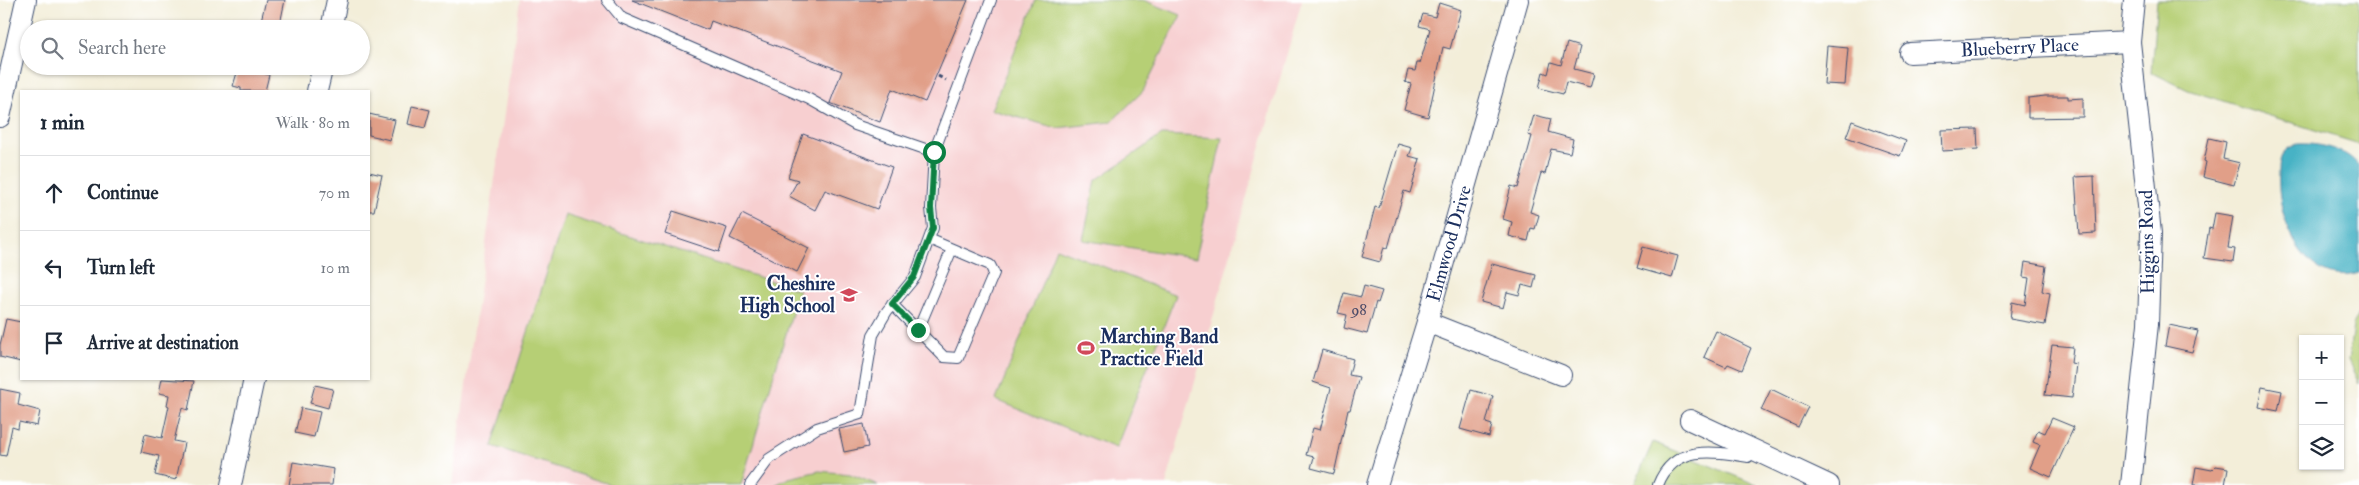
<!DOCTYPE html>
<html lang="en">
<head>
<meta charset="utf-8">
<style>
  :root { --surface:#fff; --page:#f2f2f3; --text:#1f2937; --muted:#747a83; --line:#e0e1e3 }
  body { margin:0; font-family:"IM FELL Double Pica",serif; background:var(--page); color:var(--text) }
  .controls { position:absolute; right:15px; bottom:15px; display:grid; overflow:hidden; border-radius:0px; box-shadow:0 1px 4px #0004 }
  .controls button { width:45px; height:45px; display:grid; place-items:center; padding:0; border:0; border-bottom:1px solid var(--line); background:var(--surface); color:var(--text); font:25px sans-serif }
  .stop { position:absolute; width:15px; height:15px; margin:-11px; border:4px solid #0b8043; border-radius:50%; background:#fff }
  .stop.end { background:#0b8043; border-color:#fff; box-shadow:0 1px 5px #0008 }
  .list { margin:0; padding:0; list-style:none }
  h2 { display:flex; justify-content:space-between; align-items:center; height:65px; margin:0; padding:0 20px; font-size:21px }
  h2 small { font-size:16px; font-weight:400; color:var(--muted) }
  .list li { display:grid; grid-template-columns:32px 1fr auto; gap:15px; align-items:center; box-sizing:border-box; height:75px; padding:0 20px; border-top:1px solid var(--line) }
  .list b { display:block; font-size:19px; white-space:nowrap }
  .list em { font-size:16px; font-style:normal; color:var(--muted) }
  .icon { flex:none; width:28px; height:28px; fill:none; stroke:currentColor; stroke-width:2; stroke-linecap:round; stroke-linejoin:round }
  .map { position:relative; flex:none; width:2359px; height:485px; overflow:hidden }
  .search { position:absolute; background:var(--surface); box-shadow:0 1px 4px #0004; left:20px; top:20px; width:350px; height:55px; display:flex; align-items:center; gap:12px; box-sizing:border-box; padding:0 18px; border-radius:28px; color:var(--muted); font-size:19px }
  .panel { position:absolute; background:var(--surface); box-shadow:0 1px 4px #0004; left:20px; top:90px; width:350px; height:290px; border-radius:0px }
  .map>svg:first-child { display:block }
  .built { fill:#f7cfd0 }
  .green { fill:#b6cf75; stroke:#687f6a }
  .water { fill:#47b2c5; stroke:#317092 }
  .building { fill:#e19f88 }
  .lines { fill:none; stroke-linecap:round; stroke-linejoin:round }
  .lane-casing { stroke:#3b4c70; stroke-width:12 }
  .street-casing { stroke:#3b4c70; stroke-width:22 }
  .path { stroke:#3b4c70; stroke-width:3; stroke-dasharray:4 4; stroke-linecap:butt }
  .lane { stroke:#fff; stroke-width:10 }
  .street { stroke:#fff; stroke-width:20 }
  .route { stroke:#0b8043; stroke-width:6 }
  .labels { text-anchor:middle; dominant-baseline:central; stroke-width:4; stroke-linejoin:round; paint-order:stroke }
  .number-label { font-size:16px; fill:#4c4b68 }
  .street-label { font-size:19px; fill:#1b2f5e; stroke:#fff }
  .poi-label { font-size:19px; font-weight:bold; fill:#1b2f5e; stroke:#fff; text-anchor:end }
</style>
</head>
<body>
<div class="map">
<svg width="2359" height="485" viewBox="0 0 2359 485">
  <rect width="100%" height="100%" fill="#fff"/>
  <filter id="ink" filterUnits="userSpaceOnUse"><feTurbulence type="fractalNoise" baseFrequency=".02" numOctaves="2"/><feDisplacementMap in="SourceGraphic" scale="10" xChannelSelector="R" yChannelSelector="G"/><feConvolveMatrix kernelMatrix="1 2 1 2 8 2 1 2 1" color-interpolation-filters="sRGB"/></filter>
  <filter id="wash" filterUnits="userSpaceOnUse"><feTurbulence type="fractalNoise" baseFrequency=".0096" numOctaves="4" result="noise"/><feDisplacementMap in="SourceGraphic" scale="20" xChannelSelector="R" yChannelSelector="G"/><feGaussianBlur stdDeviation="1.12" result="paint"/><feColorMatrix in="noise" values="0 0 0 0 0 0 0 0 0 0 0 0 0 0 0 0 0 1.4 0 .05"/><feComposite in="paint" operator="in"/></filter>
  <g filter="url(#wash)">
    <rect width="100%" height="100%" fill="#f3eed9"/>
    <path class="built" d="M520 0H1302L1166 485H452Z"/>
    <path class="green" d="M1036 0H1143L1181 15 1143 91 1111 122 1057 128 991 110Z
      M2157 0H2359V146L2356 143 2188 90 2151 72Z
      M1162 135 1222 138 1196 258 1083 240 1096 180Z
      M565 215 799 290 741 485H612L492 446Z
      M1056 248 1176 295 1116 448 996 400Z
      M2359 314V384L2348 360 2353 326Z
      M1653 442 1757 485H1634Z
      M819 471 850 474 878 485H775L789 478Z"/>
    <path class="water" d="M2297 144C2318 143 2346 148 2359 166V273C2305 290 2276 218 2279 175 2279 167 2279 159 2284 152 2287 148 2292 147 2297 144Z"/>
    <g id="blocks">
      <path class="building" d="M266 0H285L279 29H259Z
        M632 0H968L925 102 892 89 880 122 830 103 842 71 711 21 708 30Z
        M1439 3 1461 10 1450 49 1443 47 1428 117 1404 110 1411 84 1405 82 1408 70 1415 71 1417 63H1420L1430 29 1419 26 1423 14 1435 17Z
        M1567 43 1580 47 1574 69 1594 74 1590 88 1566 82 1563 94 1539 88 1543 72 1548 74 1551 62 1561 65Z
        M1827 46 1848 48 1845 85 1824 84Z
        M239 66 269 75 265 91H241V88L233 86Z
        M2045 96H2068V99L2083 98V117L2028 118V98Z
        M412 106 430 110 425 128 408 124Z
        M369 114 395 120 390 140 369 135Z
        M1534 115 1551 119 1548 132 1573 139 1570 153 1551 149 1545 174 1541 173 1530 212 1539 215 1535 229 1531 228 1528 241 1509 236 1512 222 1503 219 1511 186 1518 188 1532 136 1528 135Z
        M1852 121 1906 141 1900 156 1846 137Z
        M1977 129 1978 149 1942 151 1941 130Z
        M803 134 892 167 877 209 825 190 815 210 789 196 798 180 788 177Z
        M2209 138 2226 142 2223 159 2240 163 2234 185 2203 177 2206 162 2204 161Z
        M1398 144 1412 148 1409 156 1420 159 1410 193 1404 191 1388 248 1384 247 1380 262 1362 257 1375 207 1379 208Z
        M369 172 382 175 374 211H369Z
        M2094 176 2096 233 2079 234 2075 177Z
        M673 211 727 228 719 252 665 234Z
        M2215 213 2233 216 2228 248 2235 249 2233 262 2204 258 2209 228 2212 229Z
        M742 214 809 248 797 272 730 238Z
        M1643 247 1678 256 1672 278 1637 268Z
        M2025 262 2046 266 2042 291 2050 293 2045 325 2010 319 2012 302 2025 305 2029 278 2023 277Z
        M1492 264 1536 275 1533 288 1522 285 1519 295 1507 292 1503 308 1481 302Z
        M1364 286 1382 291 1378 303 1376 302 1367 334 1344 328 1347 315 1338 313 1344 293 1361 297Z
        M6 319 21 322V362L0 357V345Z
        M2169 325 2198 331 2192 352 2165 346Z
        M1716 331 1751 348 1742 370 1728 364 1726 367 1704 357Z
        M2052 345 2073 347 2071 363 2076 364 2072 398 2045 395Z
        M1322 350 1353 359 1349 375 1359 377 1350 410H1348L1334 474 1311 468 1314 457 1306 455 1313 428 1320 430 1331 388 1313 382Z
        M162 379 194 381 188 410 182 408 174 441 184 443 176 480 155 475 159 456 141 452 145 434 162 438 169 406 167 405 169 395 159 393Z
        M315 385 333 389 328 408 310 403Z
        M2262 387 2282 391 2278 411 2258 407Z
        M0 389 20 393 18 405 40 411 37 426 19 422 18 429 12 427 6 456 0 455Z
        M1771 389 1808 407 1798 427 1761 410Z
        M1471 390 1493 396 1486 423 1492 425 1489 437 1460 429Z
        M301 408 320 412 314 437 295 433Z
        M2052 418 2074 427 2051 477 2030 468 2040 445 2033 442 2038 430 2045 433Z
        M864 424 868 447 844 452 839 429Z
        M293 462 334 469 332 485H289Z
        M2216 466 2228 468 2225 485H2193L2196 467 2212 470Z"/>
    </g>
  </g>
  <g filter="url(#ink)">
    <use href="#blocks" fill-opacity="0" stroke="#3b4c70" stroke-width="1"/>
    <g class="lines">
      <g class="lane-casing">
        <path id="lane" d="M607 0 622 18 809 99 855 125 934 152
          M892 304 944 357 958 358 994 273 990 265 929 239
          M918 330 952 249
          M750 485 769 459 817 428 860 414 873 335 887 311 915 277 933 228 931 208 934 152 991 0
          M1658 485C1674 444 1713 451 1748 457L1752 449"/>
      </g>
      <g class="street-casing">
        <g id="street">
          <path d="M331 29 337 0"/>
          <path id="s1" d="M1910 53 2130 42"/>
          <path d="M317 91 323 66"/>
          <path d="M0 117 26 0"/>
          <path d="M1427 322 1561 375"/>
          <path d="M1690 420 1829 485"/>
          <path d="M231 485 254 379"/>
          <path id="s2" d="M1377 485 1427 322 1518 0"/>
          <path d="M2131 485 2148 324 2151 233 2130 42 2134 0"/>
        </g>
      </g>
      <path class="path" d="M938 76 946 80"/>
      <use href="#lane" class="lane"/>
      <use href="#street" class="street"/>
    </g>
  </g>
  <g class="lines" filter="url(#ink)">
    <path class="route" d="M918 330 892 304 914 277 933 228 931 208 934 152"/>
  </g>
  <defs>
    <g id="school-bare" transform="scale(1.35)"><path d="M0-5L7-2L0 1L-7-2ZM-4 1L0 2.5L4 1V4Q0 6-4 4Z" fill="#d1495b" stroke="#fff" stroke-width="2.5" paint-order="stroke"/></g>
    <g id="stadium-bare" transform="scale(1.35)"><path d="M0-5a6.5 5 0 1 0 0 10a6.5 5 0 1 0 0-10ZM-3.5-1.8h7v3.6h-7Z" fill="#d1495b" stroke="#fff" stroke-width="2.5" paint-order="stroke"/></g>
  </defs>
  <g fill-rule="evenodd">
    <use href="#school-bare" x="849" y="295"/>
    <use href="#stadium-bare" x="1086" y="348"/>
  </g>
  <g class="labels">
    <g class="number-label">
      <text x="1359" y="310">98</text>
    </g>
    <g class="street-label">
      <text stroke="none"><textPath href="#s1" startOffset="110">Blueberry Place</textPath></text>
      <text transform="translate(2147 242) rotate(-91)">Higgins Road</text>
      <text stroke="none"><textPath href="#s2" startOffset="252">Elmwood Drive</textPath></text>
    </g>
    <g class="poi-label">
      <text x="835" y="284">Cheshire<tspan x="835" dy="22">High School</tspan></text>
      <text x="1100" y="337" text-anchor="start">Marching Band<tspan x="1100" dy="22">Practice Field</tspan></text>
    </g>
  </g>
</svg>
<div class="controls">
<button>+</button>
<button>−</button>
<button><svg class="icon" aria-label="layers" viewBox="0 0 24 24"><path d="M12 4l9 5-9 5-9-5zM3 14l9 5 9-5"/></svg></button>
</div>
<div class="stop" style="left:934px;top:152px"></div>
<div class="stop end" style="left:918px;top:330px"></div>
<div class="search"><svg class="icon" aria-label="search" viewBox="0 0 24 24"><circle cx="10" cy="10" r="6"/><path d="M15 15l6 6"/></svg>Search here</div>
<section class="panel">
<h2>1 min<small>Walk · 80 m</small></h2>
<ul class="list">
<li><svg class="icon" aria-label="ahead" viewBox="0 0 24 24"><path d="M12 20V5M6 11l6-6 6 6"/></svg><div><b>Continue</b></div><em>70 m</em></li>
<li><svg class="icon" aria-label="left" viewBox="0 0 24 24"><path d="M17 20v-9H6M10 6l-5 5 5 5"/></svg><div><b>Turn left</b></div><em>10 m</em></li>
<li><svg class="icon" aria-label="arrive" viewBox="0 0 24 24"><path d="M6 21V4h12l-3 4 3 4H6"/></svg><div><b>Arrive at destination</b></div></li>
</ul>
</section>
</div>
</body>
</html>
